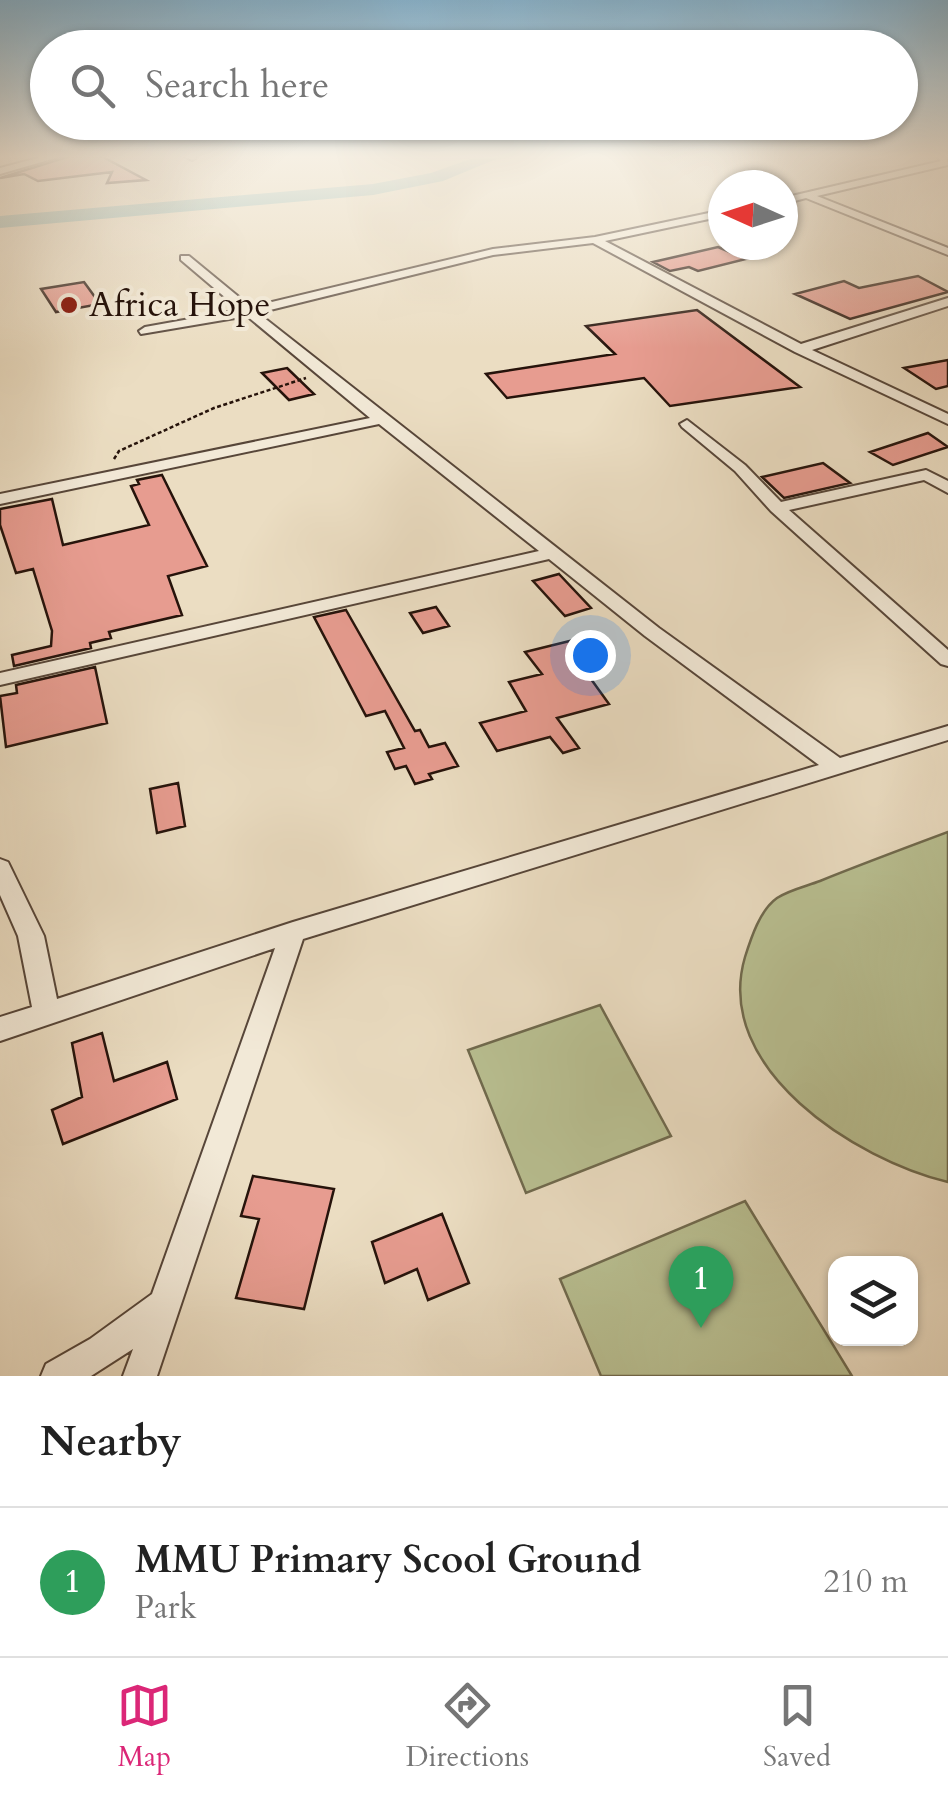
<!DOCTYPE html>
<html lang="en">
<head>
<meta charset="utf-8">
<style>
  :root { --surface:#fff; --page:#f2f2f2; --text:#222; --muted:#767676; --line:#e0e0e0; --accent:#db2777 }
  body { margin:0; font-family:Cardo,serif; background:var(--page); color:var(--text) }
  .controls { position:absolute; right:30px; bottom:30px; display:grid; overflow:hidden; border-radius:20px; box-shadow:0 2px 8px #0004 }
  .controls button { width:90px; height:90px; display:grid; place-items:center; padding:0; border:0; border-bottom:2px solid var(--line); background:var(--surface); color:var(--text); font:50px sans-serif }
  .compass { position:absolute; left:708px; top:170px; width:90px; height:90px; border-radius:50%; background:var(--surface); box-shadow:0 2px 8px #0004; rotate:273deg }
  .you { position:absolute; left:590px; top:655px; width:35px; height:35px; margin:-25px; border:8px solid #fff; border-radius:50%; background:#1a73e8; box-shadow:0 0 0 15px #1a73e833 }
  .badge { display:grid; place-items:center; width:65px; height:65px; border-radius:50%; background:var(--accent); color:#fff; font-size:32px; font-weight:700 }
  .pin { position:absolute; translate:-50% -82px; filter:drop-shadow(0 2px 5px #0008) }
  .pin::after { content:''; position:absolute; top:52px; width:35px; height:30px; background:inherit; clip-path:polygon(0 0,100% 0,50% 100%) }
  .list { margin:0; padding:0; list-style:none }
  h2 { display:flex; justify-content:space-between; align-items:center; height:130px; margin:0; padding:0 40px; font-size:42px }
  h2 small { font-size:32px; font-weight:400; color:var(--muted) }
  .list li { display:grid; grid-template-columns:65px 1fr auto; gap:30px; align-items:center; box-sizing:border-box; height:150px; padding:0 40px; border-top:2px solid var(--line) }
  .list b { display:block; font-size:38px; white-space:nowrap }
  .list p { margin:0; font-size:32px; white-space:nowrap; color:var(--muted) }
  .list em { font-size:32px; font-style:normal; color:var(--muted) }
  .icon { flex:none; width:55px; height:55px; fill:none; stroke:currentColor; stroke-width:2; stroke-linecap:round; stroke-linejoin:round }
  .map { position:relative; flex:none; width:948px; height:1376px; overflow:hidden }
  .search { position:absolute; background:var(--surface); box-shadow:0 2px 8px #0004; left:30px; right:30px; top:30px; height:110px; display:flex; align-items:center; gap:25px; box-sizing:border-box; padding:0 35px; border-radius:55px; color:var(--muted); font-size:38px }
  .sheet { height:280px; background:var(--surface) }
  nav { display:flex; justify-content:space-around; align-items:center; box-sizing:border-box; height:140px; border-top:2px solid var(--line); background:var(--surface); font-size:28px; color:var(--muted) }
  nav a { display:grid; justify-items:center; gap:5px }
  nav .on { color:var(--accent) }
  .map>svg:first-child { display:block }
  .green { fill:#b9c092; stroke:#706a4e; stroke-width:2.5 }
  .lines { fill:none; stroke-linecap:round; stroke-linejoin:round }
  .river { fill:#98bbb5; fill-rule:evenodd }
  .building { fill:#e79c90; stroke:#26130b; stroke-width:2.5 }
  .minor-casing { stroke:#574639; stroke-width:4 }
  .path { stroke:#26130b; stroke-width:2.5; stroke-dasharray:4 2.5; stroke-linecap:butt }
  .minor { fill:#f2e9d7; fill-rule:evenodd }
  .poi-dot { fill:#8f2418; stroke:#f2e9d7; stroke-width:4 }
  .labels { text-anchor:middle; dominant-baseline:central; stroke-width:8; stroke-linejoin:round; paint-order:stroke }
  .far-poi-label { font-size:35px; fill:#26130b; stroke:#f2e9d7; text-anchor:start }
</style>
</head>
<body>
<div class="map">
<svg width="948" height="1376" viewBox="0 0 948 1376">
  <rect width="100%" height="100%" fill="#ebddc2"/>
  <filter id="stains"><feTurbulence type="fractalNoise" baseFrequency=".002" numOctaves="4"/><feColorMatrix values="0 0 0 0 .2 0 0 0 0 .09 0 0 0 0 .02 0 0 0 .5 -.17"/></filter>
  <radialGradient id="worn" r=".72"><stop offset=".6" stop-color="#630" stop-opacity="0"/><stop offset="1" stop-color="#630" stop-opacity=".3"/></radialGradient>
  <path class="green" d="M948 832V1182C856 1160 712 1069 745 957 751 938 760 910 777 898 789 890 807 886 820 881 862 864 905 848 948 832Z
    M600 1005 671 1136 526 1193 468 1050Z
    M745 1201 852 1376H601L560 1279Z"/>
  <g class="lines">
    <path class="river" d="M482 155H506L443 181 373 195 0 228V216L373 184 431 173Z"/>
  </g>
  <path class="building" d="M70 156H101L146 180 107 183 112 172 38 181 24 174 0 178Z
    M718 247 746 259 698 271 689 267 670 271 653 262Z
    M918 276 948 292 850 319 795 294 844 281 859 288Z
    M84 282 100 304 56 312 41 289Z
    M697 310 800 387 670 406 644 378 507 398 486 374 615 354 586 326Z
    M948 360V386L936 389 904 368Z
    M287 368 314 394 289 400 262 373Z
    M928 433 948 447 893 465 870 452Z
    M823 463 850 483 784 498 762 477Z
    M162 475 207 566 168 576 182 615 109 632 111 638 90 643 91 648 14 666 12 655 51 646 52 631 33 569 16 573 0 525V509L52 499 63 545 149 525 131 486 139 484 137 480Z
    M559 574 591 608 565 616 533 581Z
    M436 607 449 626 423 633 410 613Z
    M346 610 415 731 420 730 429 747 445 743 458 766 429 774 432 779 415 784 406 766 395 769 387 752 404 748 385 711 366 716 314 617Z
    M590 636 604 655 578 661 609 704 557 718 579 748 563 753 550 737 497 751 480 723 526 711 509 682 542 674 525 652Z
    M95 667 107 723 6 747 0 696 17 693 16 685Z
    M178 783 185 826 157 833 150 789Z
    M102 1033 114 1081 167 1062 177 1099 63 1144 52 1110 82 1097 72 1043Z
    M253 1176 334 1189 304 1309 236 1298 259 1219 241 1216Z
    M442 1214 469 1283 428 1300 417 1269 385 1283 372 1242Z"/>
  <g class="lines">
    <g class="minor-casing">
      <path id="minor" d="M49 155H66L0 174V168Z
        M182 155H195L197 157 192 160Z
        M936 155H946L948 165 817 196 948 248V255L806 198 783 204V198L941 161Z
        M723 210V216L605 241 801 344 948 298V306L812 350 948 414V424L795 352 593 243 493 255 258 313 659 628 840 758 948 726V740L303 939 157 1376H123L133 1349 91 1376H41L46 1364 90 1339 152 1294 275 948 0 1041V1017L32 1007 18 936 0 895V859L8 862 44 936 57 999 293 922 819 765 645 636 549 559 0 685V673L539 551 379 424 0 504V494L370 418 247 316 141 334 139 331 145 327 240 310 181 260V256H189L251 307 493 249 595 237Z
        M687 420 745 465 781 502 926 470 948 481V493L924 480 789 510 948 650V666L941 664 771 511 735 471 682 427 680 424Z"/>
    </g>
    <path class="path" d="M114 459 119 451 214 408 306 378"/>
    <use href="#minor" class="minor"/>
  </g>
  <linearGradient id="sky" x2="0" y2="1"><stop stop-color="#88b7d4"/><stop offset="0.45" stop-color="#f6f0e4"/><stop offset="1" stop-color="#f6f0e4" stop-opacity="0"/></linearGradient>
  <rect width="948" height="348" fill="url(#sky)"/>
  <circle class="poi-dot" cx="69" cy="305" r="10"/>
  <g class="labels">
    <g class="far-poi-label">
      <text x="89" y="305">Africa Hope</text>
    </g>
  </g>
  <rect width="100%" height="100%" filter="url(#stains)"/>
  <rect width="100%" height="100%" fill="url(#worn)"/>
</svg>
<div class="controls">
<button><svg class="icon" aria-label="layers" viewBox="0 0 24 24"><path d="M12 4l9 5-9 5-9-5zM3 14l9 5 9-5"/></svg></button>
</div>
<svg class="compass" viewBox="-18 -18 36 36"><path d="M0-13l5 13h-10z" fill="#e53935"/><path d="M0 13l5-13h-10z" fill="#767676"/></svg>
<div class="you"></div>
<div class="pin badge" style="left:701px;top:1328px;background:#2e9e5b">1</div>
<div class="search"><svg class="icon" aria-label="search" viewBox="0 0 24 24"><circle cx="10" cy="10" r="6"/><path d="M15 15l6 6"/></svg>Search here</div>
</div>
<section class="sheet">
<h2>Nearby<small></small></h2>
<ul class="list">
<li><span class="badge" style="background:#2e9e5b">1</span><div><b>MMU Primary Scool Ground</b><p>Park</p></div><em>210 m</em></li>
</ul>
</section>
<nav>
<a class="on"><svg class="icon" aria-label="map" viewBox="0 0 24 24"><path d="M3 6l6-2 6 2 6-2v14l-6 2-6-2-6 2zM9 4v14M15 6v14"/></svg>Map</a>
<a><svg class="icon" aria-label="directions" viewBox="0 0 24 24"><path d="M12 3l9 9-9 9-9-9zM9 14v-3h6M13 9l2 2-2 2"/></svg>Directions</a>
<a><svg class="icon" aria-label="saved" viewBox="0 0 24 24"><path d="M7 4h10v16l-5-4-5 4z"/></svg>Saved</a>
</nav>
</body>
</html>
